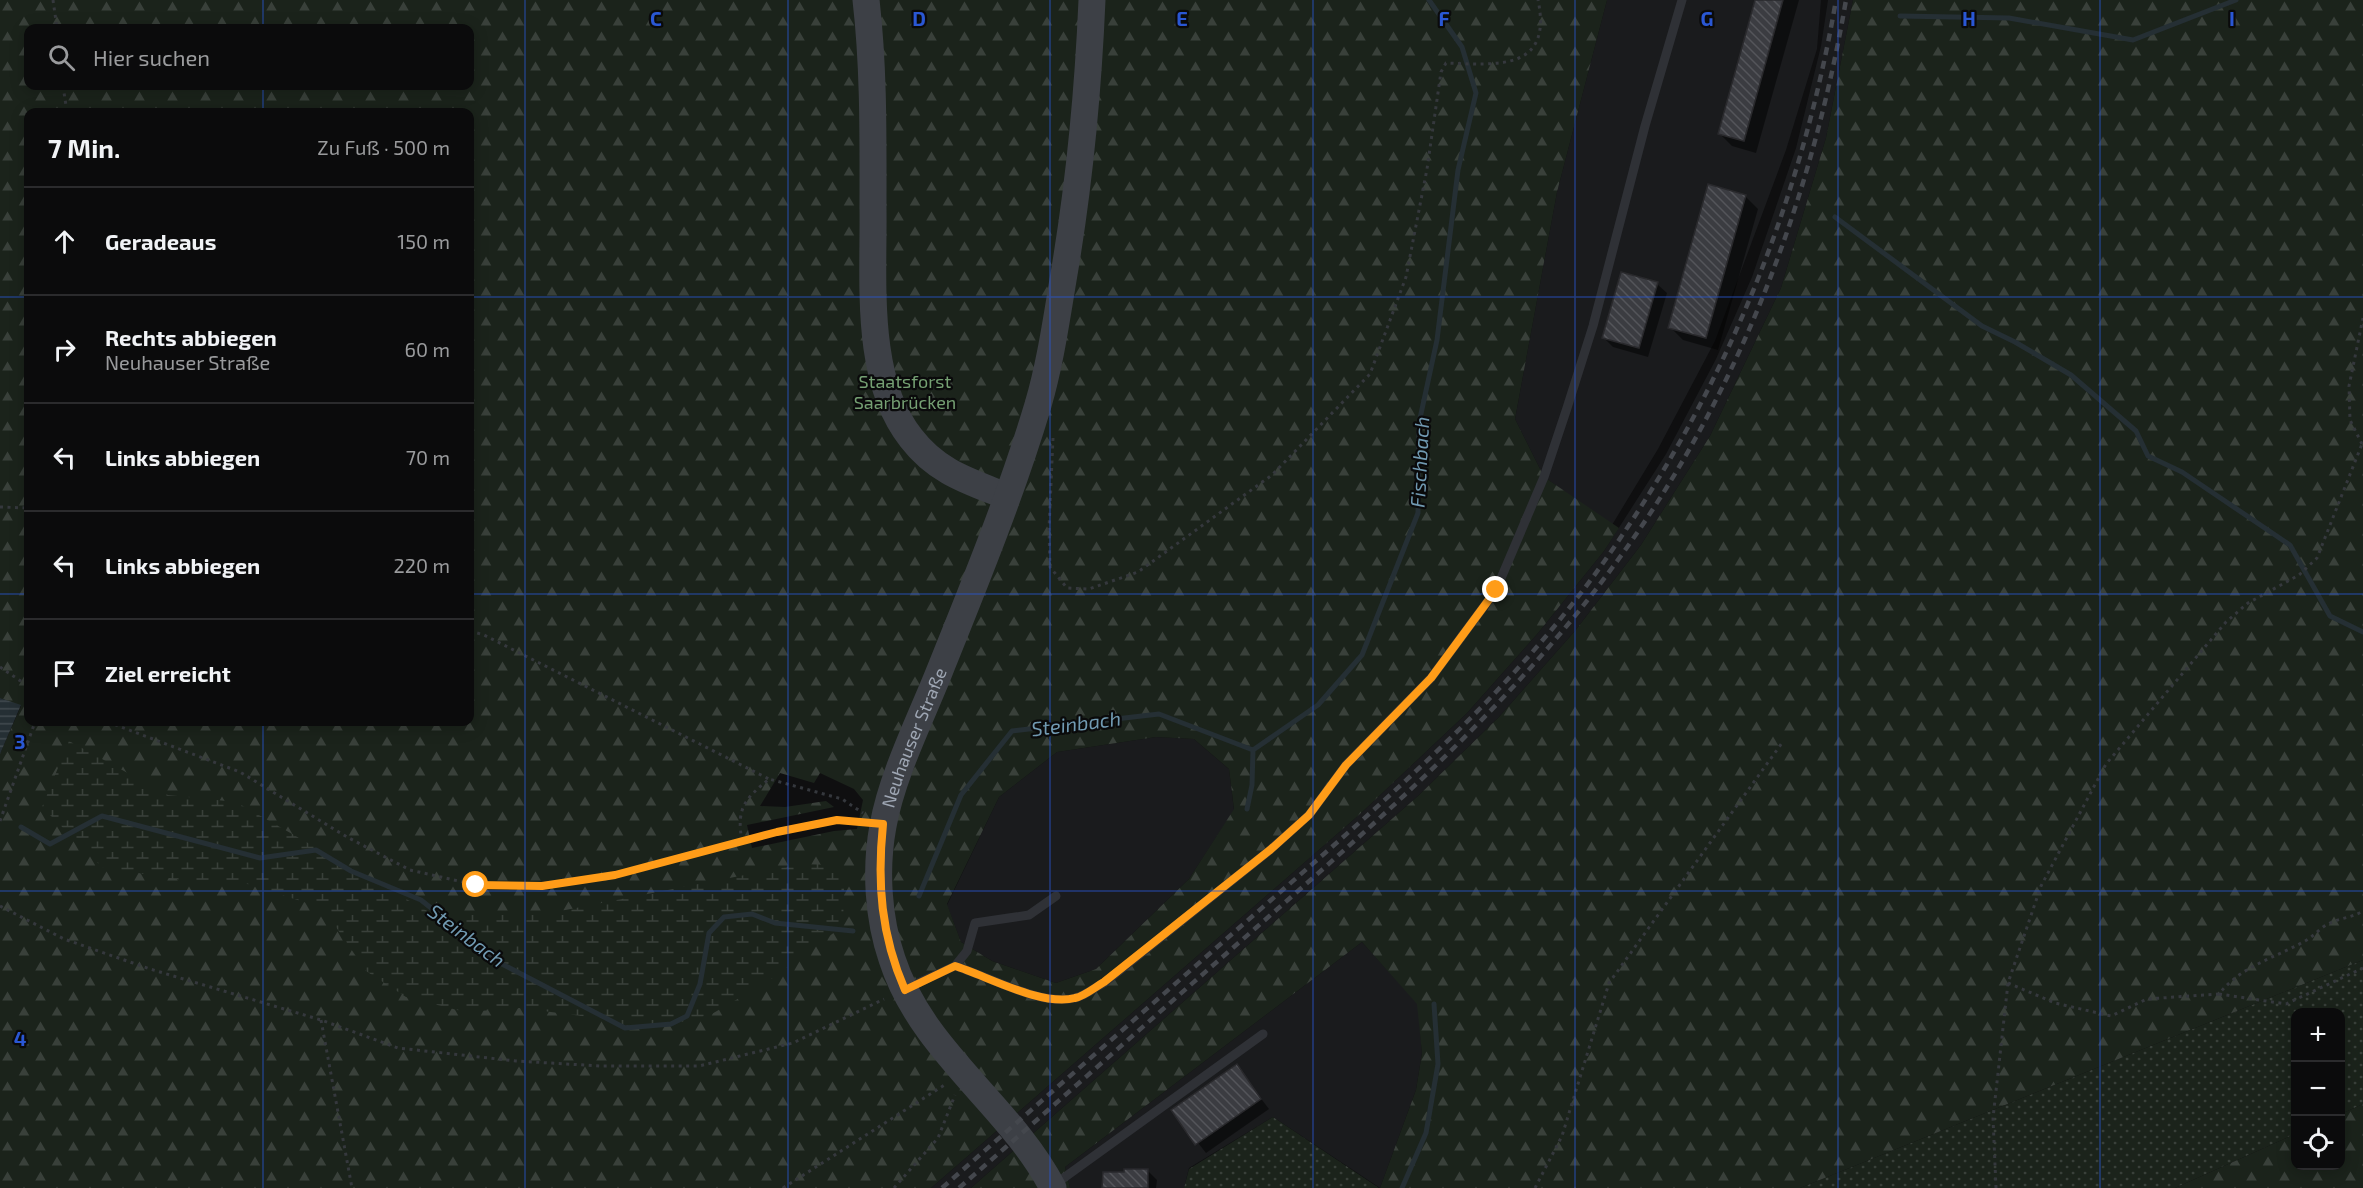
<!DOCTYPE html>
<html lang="de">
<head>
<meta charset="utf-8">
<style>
  :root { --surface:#0b0b0c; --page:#19191a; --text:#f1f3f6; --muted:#9a9b9d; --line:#2b2b2d }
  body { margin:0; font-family:"Exo 2",sans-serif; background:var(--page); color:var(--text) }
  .controls { position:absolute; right:18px; bottom:18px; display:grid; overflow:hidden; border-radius:12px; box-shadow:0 3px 15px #0003 }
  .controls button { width:54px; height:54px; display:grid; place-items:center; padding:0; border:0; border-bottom:2px solid var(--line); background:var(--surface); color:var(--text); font:30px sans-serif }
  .stop { position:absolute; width:18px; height:18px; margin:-14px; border:4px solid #ff9c18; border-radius:50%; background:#fff }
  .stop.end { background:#ff9c18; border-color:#fff; box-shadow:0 2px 6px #0008 }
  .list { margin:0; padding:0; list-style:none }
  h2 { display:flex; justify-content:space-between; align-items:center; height:78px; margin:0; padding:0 24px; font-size:26px }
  h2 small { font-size:20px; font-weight:400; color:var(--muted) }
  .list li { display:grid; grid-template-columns:39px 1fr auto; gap:18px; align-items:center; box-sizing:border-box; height:108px; padding:0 24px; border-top:2px solid var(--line) }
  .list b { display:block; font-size:22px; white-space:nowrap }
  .list p { margin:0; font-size:20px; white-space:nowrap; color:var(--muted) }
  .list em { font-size:20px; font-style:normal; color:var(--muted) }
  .icon { flex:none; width:33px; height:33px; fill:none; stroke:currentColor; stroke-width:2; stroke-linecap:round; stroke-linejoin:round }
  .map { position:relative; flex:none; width:2363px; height:1188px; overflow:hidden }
  .search { position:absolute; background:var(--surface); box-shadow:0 3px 15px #0003; left:24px; top:24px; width:450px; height:66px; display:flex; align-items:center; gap:15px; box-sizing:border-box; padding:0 21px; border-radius:12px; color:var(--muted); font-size:22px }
  .panel { position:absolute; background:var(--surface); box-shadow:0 3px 15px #0003; left:24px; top:108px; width:450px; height:618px; border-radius:12px }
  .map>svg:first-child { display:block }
  .built { fill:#1a1b1d }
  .grass { fill:url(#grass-dots) }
  .forest { fill:url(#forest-firs); fill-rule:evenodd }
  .wetland { fill:url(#wetland-marsh) }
  .water { fill:url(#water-rules) }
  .shadow { fill:#0007 }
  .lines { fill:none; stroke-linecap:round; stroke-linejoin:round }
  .stream { stroke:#252f34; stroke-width:5 }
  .building { fill:url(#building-back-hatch); stroke:#29292c; stroke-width:1.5 }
  .path { stroke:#35383d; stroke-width:3; stroke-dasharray:3 4.5; stroke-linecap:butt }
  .lane { stroke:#2f3136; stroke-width:9 }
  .secondary { stroke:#3d4046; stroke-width:27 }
  .rail { stroke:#44474d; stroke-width:4.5; stroke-dasharray:8 6; stroke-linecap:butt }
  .route { stroke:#ff9c18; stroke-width:8 }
  .grid { fill:none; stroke:#2a57d4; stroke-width:1.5; stroke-opacity:0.55 }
  .labels { text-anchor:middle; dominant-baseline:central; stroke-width:4.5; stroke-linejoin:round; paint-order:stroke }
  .park-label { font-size:18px; fill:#75a073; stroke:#0a0a0b }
  .street-label { font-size:18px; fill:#9ea6b3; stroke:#0a0a0b }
  .water-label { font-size:20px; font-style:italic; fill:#719ab2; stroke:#0a0a0b }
  .grid-label { font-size:20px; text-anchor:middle; font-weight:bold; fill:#2a57d4; stroke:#0a0a0b; stroke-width:4.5; stroke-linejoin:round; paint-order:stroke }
</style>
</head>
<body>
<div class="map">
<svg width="2363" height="1188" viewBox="0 0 2363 1188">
  <defs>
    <pattern id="grass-dots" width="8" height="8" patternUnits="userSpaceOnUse" patternTransform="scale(1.5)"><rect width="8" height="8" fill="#1b231b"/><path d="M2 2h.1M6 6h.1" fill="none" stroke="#39403a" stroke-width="1.8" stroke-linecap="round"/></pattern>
    <pattern id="forest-firs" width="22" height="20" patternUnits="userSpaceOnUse" patternTransform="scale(1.5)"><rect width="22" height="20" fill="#1b231b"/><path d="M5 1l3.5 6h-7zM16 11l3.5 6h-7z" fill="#39403a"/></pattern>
    <pattern id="wetland-marsh" width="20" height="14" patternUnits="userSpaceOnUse" patternTransform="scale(1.5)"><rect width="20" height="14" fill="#1b231b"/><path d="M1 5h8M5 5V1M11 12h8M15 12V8" fill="none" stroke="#39403a"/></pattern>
    <pattern id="water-rules" width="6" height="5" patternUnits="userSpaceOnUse" patternTransform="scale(1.5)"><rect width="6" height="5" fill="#252f34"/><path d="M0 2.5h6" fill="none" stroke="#414a4f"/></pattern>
    <pattern id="building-back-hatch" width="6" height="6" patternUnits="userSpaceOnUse" patternTransform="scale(1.5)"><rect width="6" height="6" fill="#3b3c41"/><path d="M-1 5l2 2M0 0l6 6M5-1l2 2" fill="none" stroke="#54555a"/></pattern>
  </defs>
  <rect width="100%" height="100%" fill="#0f0f10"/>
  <path class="built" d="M1607 0H1821L1817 49 1786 150 1715 341 1658 449 1612 525 1544 477 1515 419 1557 192Z
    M1828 0H1853L1826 138 1781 288 1710 436 1641 545 1575 631 1499 717 1418 796 971 1188H931L1360 814 1467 713 1538 633 1604 551 1666 454 1716 359 1752 277 1796 148 1821 46Z
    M1156 737 1194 739 1229 769 1234 810 1189 879 1096 969 1056 983 992 961 961 942 947 905 999 797 1057 752Z
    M1362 942 1418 1004 1422 1053 1416 1090 1380 1188 1273 1117 1189 1168 1184 1188H1070L1065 1167Z"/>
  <path class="grass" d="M2363 960V1104L2341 1114 2340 1012H2296L2295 1134 2175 1188H1800Z
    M1273 1117 1379 1188H1184L1189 1169Z"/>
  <path class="forest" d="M0 0H1607L1557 192 1515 419 1544 477 1619 528 1604 551 1538 633 1467 713 1360 814 931 1188H0V754L21 706 0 698ZM28 28H470V86H28ZM28 112H470V722H28ZM1156 737 1194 739 1229 769 1234 809 1189 879 1096 969 1056 983 992 961 961 942 947 904 999 797 1057 752ZM780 773 814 783 820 773 854 789 863 800 857 829 834 831 752 848 747 825 834 807 826 801 785 807 760 806Z
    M1853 0H2363V960L1800 1188H1380L1416 1090 1422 1053 1417 1004 1362 942 1065 1167 1070 1188H971L1418 796 1499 717 1575 631 1641 545 1710 436 1781 288 1826 138Z
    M2363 1104V1188H2175L2295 1134 2296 1166H2340L2341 1114Z"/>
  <path class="wetland" d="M69 741 168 795 236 802 429 912 545 914 801 864 831 865 844 886 843 926 767 982 710 1015 648 1030 582 1016 520 1008 465 1012 406 997 366 971 323 908 244 883 187 881 102 867 42 807Z"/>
  <path class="water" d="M0 698 21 705 0 754Z"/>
  <path class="shadow" d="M1757 0H1799L1756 153 1732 146 1719 133Z
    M1745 196 1758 209 1718 350 1683 340 1670 327Z
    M1657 284 1667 293 1648 357 1613 347 1604 338Z
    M1236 1066 1269 1109 1206 1153 1173 1111Z
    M1147 1170 1157 1180 1156 1188H1104Z"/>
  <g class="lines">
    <path class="stream" d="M1900 16 2009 18 2133 40 2236 0
      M1835 217 1982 326 2015 342 2071 375 2136 431 2148 456 2182 472 2290 545 2330 616 2363 632
      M1247 809 1252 785 1253 750 1318 705 1362 655 1418 513 1419 423 1437 340 1458 170 1476 93 1462 47 1429 0
      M21 827 50 844 102 816 260 858 316 850 351 871 421 900 500 963 625 1028 671 1024 687 1016 700 984 709 933 724 917 752 914 775 923 853 931
      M919 896 961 795 1012 731 1159 714 1253 750
      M1402 1188 1426 1133 1438 1064 1434 1004"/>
  </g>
  <path class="building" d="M1755 0H1783L1744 141 1718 134Z
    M1708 184 1746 195 1706 338 1668 328Z
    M1621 272 1658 282 1639 348 1602 338Z
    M1237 1064 1261 1099 1195 1145 1171 1110Z
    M1124 1169H1148V1188H1102L1103 1172H1124Z"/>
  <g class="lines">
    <path class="path" d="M53 0 57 28
      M63 86 67 112
      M1053 438 1049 529 1050 567 1067 588 1089 589 1138 572 1272 475 1370 374 1406 277 1427 169 1441 72 1446 63C1497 65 1553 71 1538 0
      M2362 444 2350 420 2349 386 2363 318
      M0 507 28 508
      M470 631 484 635 769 779
      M0 667 28 686
      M108 722 240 772 347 837 410 870 476 885 542 886 615 875 777 832 837 820H863
      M0 821 35 722
      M742 841C736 808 745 799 769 779L842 799 863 813
      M0 906 64 939 150 969 321 1020 398 1048 516 1061 601 1066H699L793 1043 884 999
      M2008 983 2055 1003 2111 1016 2147 999 2219 994C2241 966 2275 958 2305 941 2313 937 2320 928 2328 924 2339 918 2351 918 2363 911
      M2219 994 2286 1004 2363 968
      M321 1020 352 1188
      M783 1188 946 1084
      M894 1188 938 1138 955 1095
      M1535 1188 1562 1136 1609 983 1782 743
      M1996 1188 1993 1118 2008 983 2041 886 2106 764 2226 622 2248 603 2299 575 2317 558 2362 444"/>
    <path class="lane" d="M955 966 967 951 975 923 1029 915 1056 896
      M907 988 955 966C988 976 1042 1007 1075 998 1085 996 1095 987 1104 983L1270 850 1309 815 1346 765 1431 678 1496 590 1544 477 1567 408 1593 326 1645 126 1682 0
      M1054 1185 1263 1034"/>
    <g class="secondary">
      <path d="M866 0C874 69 873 139 873 209 874 280 864 379 911 438 937 472 968 481 1006 496"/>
      <path id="s1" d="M1053 1188C1010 1105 922 1052 892 959 878 918 875 869 883 826 892 775 921 718 940 670 975 583 1011 495 1038 405 1050 364 1056 322 1063 280 1079 187 1088 94 1092 0"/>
    </g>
    <path class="rail" d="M942 1188C1052 1092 1161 996 1271 900 1392 795 1516 688 1608 556 1726 387 1801 203 1836 0
      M959 1188C1059 1101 1158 1013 1258 926 1385 815 1512 704 1612 568 1736 401 1811 204 1846 0"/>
  </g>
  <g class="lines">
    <path class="route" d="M476 885 542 886 615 875 777 832 837 820 883 824C877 883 881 935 905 990L955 966C987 976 1042 1007 1075 998 1085 996 1095 987 1104 982L1270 850 1309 815 1346 765 1431 678 1496 590"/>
  </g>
  <path class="grid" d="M263 0V28M525 0V1188M788 0V1188M1050 0V1188M1313 0V1188M1575 0V1188M1838 0V1188M2100 0V1188M263 86V112M0 297H28M470 297H2363M0 594H28M470 594H2363M263 722V1188M0 891H2363"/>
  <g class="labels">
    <g class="park-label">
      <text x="905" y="381">Staatsforst<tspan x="905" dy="21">Saarbrücken</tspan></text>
    </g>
    <g class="street-label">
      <text stroke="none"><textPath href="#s1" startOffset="510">Neuhauser Straße</textPath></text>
    </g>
    <g class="water-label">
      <text transform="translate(1419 462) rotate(-87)">Fischbach</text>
      <text transform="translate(1076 723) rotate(-7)">Steinbach</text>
      <text transform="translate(467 935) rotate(37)">Steinbach</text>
    </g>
  </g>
  <g class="grid-label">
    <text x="656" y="26">C</text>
    <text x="919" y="26">D</text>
    <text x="1182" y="26">E</text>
    <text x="1444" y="26">F</text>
    <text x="1707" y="26">G</text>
    <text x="1969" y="26">H</text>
    <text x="2232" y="26">I</text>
    <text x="20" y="749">3</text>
    <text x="20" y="1046">4</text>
  </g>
</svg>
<div class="controls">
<button>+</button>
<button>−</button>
<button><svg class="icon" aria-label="locate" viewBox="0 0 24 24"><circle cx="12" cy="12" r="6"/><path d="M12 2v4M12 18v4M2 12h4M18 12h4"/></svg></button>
</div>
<div class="stop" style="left:476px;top:885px"></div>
<div class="stop end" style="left:1496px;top:590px"></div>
<div class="search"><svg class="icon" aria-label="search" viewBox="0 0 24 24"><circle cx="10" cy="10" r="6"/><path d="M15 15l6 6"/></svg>Hier suchen</div>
<section class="panel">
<h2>7 Min.<small>Zu Fuß · 500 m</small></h2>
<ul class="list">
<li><svg class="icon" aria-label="ahead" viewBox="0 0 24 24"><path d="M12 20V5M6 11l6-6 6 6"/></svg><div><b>Geradeaus</b></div><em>150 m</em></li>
<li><svg class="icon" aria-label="right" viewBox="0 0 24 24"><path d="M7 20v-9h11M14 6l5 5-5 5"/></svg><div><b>Rechts abbiegen</b><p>Neuhauser Straße</p></div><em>60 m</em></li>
<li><svg class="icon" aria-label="left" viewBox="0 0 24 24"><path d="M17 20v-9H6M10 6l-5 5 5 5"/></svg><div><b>Links abbiegen</b></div><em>70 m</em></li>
<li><svg class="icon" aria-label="left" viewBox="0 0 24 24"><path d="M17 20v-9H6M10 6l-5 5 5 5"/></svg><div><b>Links abbiegen</b></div><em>220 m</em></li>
<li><svg class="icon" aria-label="arrive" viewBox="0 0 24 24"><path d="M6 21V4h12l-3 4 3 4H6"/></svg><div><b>Ziel erreicht</b></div></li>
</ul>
</section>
</div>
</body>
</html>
